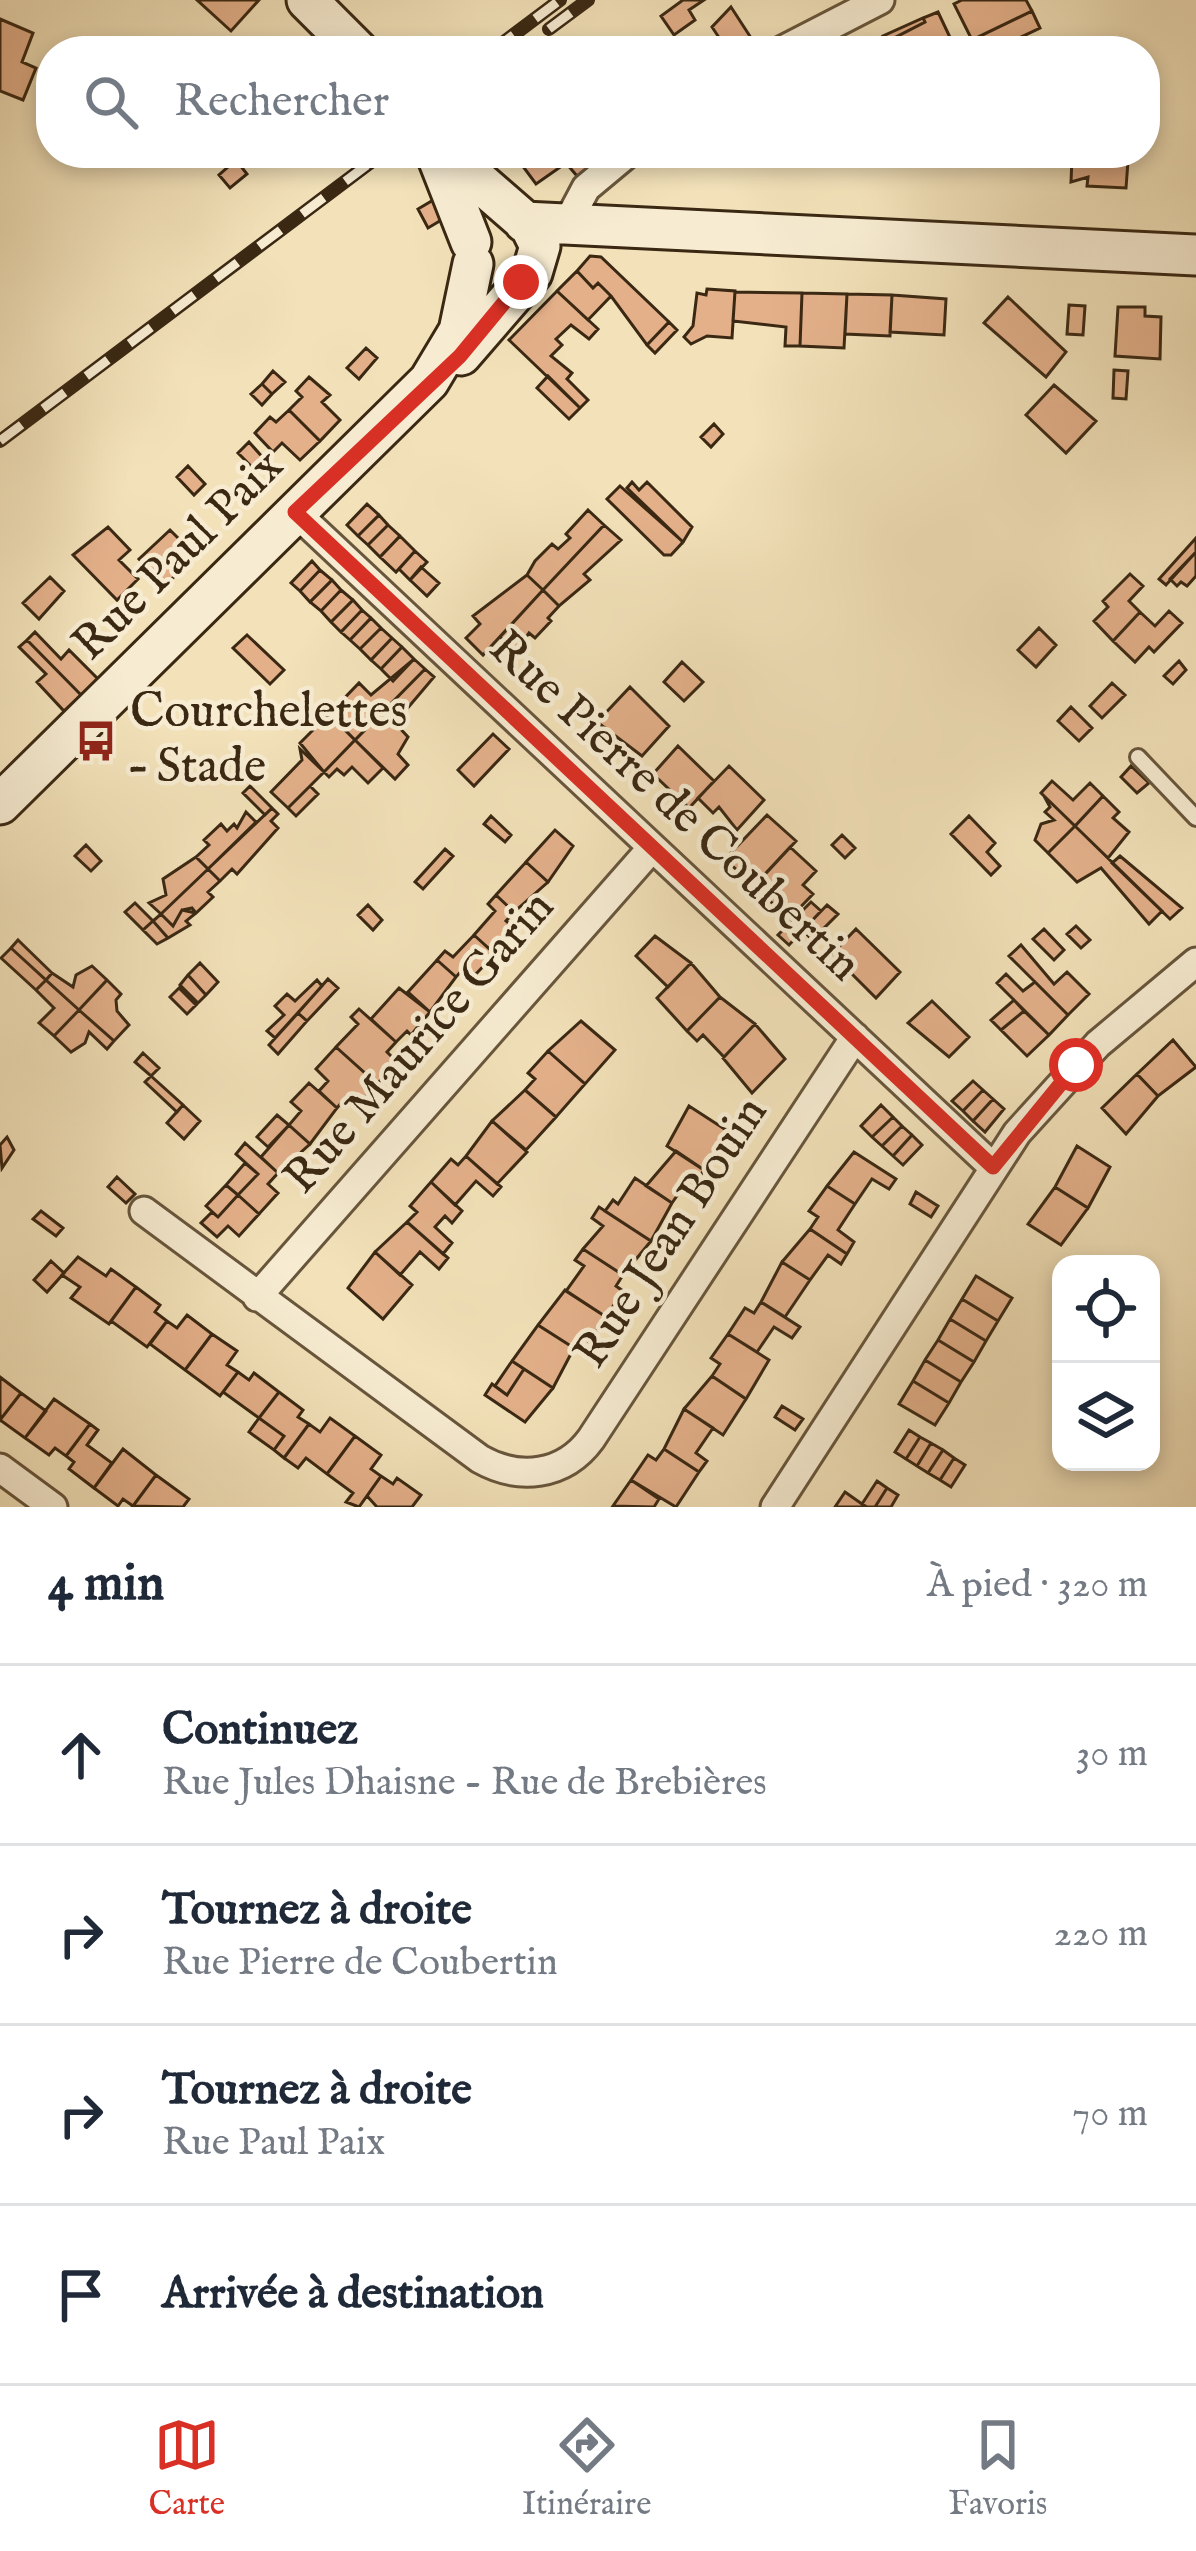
<!DOCTYPE html>
<html lang="fr">
<head>
<meta charset="utf-8">
<style>
  :root { --surface:#fff; --page:#f2f2f3; --text:#1f2937; --muted:#747a83; --line:#e0e1e3; --accent:#d93025 }
  body { margin:0; font-family:"IM FELL English",serif; background:var(--page); color:var(--text) }
  .controls { position:absolute; right:36px; bottom:36px; display:grid; overflow:hidden; border-radius:24px; box-shadow:0 6px 18px #0003 }
  .controls button { width:108px; height:108px; display:grid; place-items:center; padding:0; border:0; border-bottom:3px solid var(--line); background:var(--surface); color:var(--text); font:60px sans-serif }
  .stop { position:absolute; width:36px; height:36px; margin:-27px; border:9px solid #d93025; border-radius:50%; background:#fff }
  .stop.end { background:#d93025; border-color:#fff; box-shadow:0 3px 12px #0008 }
  .list { margin:0; padding:0; list-style:none }
  h2 { display:flex; justify-content:space-between; align-items:center; height:156px; margin:0; padding:0 48px; font-size:51px }
  h2 small { font-size:39px; font-weight:400; color:var(--muted) }
  .list li { display:grid; grid-template-columns:78px 1fr auto; gap:36px; align-items:center; box-sizing:border-box; height:180px; padding:0 48px; border-top:3px solid var(--line) }
  .list b { display:block; font-size:45px; white-space:nowrap }
  .list p { margin:0; font-size:39px; white-space:nowrap; color:var(--muted) }
  .list em { font-size:39px; font-style:normal; color:var(--muted) }
  .icon { flex:none; width:66px; height:66px; fill:none; stroke:currentColor; stroke-width:2; stroke-linecap:round; stroke-linejoin:round }
  .map { position:relative; flex:none; width:1196px; height:1507px; overflow:hidden }
  .search { position:absolute; background:var(--surface); box-shadow:0 6px 18px #0003; left:36px; right:36px; top:36px; height:132px; display:flex; align-items:center; gap:30px; box-sizing:border-box; padding:0 42px; border-radius:48px; color:var(--muted); font-size:45px }
  .sheet { height:876px; background:var(--surface) }
  nav { display:flex; justify-content:space-around; align-items:center; box-sizing:border-box; height:168px; border-top:3px solid var(--line); background:var(--surface); font-size:33px; color:var(--muted) }
  nav a { display:grid; justify-items:center; gap:6px }
  nav .on { color:var(--accent) }
  .map>svg:first-child { display:block }
  .building { fill:#e3b08a; stroke:#3a2813; stroke-width:3 }
  .lines { fill:none; stroke-linecap:round; stroke-linejoin:round }
  .lane-casing { stroke:#68563c; stroke-width:20 }
  .street-casing { stroke:#68563c; stroke-width:33 }
  .secondary-casing { stroke:#3a2813; stroke-width:45 }
  .lane { stroke:#f7ecd2; stroke-width:14 }
  .street { stroke:#f7ecd2; stroke-width:27 }
  .secondary { stroke:#f7ecd2; stroke-width:39 }
  .rail-casing { stroke:#3a2813; stroke-width:14 }
  .rail { stroke:#f7ecd2; stroke-width:9; stroke-dasharray:27; stroke-linecap:butt }
  .route { stroke:#d93025; stroke-width:15 }
  .labels { text-anchor:middle; dominant-baseline:central; stroke-width:9; stroke-linejoin:round; paint-order:stroke }
  .street-label { font-size:48px; fill:#3a2813; stroke:#f7ecd2 }
  .poi-label { font-size:48px; fill:#3a2813; stroke:#f7ecd2; text-anchor:start }
</style>
</head>
<body>
<div class="map">
<svg width="1196" height="1507" viewBox="0 0 1196 1507">
  <rect width="100%" height="100%" fill="#f2e1b9"/>
  <filter id="stains"><feTurbulence type="fractalNoise" baseFrequency=".00167" numOctaves="4"/><feColorMatrix values="0 0 0 0 .2 0 0 0 0 .09 0 0 0 0 .02 0 0 0 .5 -.17"/></filter>
  <radialGradient id="worn" r=".72"><stop offset=".6" stop-color="#630" stop-opacity="0"/><stop offset="1" stop-color="#630" stop-opacity=".3"/></radialGradient>
  <path class="building" d="M197 0H259L231 31Z
    M683 0H704L689 10 695 20 674 35 661 16Z
    M962 0H1026L1032 11 972 40 954 4Z
    M731 7 755 44 744 51H709L705 45 718 36 712 27Z
    M1032 11 1040 28 992 51 977 49 972 40Z
    M938 12 956 50 869 51 925 22 923 18Z
    M923 18 925 22 886 42 883 36Z
    M0 19 33 33 22 62 36 68 23 100 0 91Z
    M513 153H611L577 176 566 163 536 184Z
    M782 153H832V161L781 159Z
    M1053 153H1123L1122 161H1128L1126 188 1087 186 1088 177 1071 182 1072 158Z
    M236 160 247 174 230 188 219 175Z
    M435 199 448 216 428 228 418 209Z
    M590 256 601 257 669 322 647 345 611 296 598 283 593 288 577 271Z
    M577 271 593 288 598 283 611 296 588 320 557 291Z
    M707 289 735 291 732 338 707 336 691 344 684 337 693 326 697 293 706 295Z
    M557 291 598 329 589 339 571 325 556 339 562 345 551 356 572 373 567 379 588 400 580 408 509 340Z
    M735 292 802 293 800 346H785L786 327 733 321Z
    M802 293 847 294 844 348 800 346Z
    M847 294 892 295 890 336 845 334Z
    M892 295 946 299 944 335 890 332Z
    M1008 297 1066 352 1046 377 984 323Z
    M1069 305 1085 306 1083 335 1067 334Z
    M1118 307H1145V316L1161 317 1160 359 1115 356Z
    M669 322 677 330 655 353 647 345Z
    M366 348 377 358 359 379 347 368Z
    M1114 370 1128 371 1126 399 1113 398Z
    M273 371 285 382 272 394 262 384Z
    M548 376 580 408 569 419 537 388Z
    M309 377 330 395 322 402 340 420 320 441 289 410 302 397 296 391Z
    M262 384 272 394 262 405 251 394Z
    M1054 385 1096 421 1066 453 1026 415Z
    M289 410 320 441 300 460 282 443 273 452 255 433 270 417 276 422Z
    M714 424 723 434 711 447 701 437Z
    M249 442 265 460 255 470 238 453Z
    M188 466 205 484 194 495 177 477Z
    M632 482 639 490 647 482 692 527 683 542 627 488Z
    M620 486 683 542 671 555H664L607 499Z
    M367 504 379 515 358 536 347 525Z
    M588 510 604 525 543 590 527 575 535 561 552 544 558 549 570 538 566 534Z
    M379 515 388 525 368 545 358 536Z
    M388 525 400 536 380 557 368 545Z
    M604 525 621 540 584 574 590 580 559 606 543 590Z
    M108 527 130 550 119 560 138 579 117 600 73 555Z
    M170 530 195 555 165 586 139 559Z
    M400 536 415 551 396 572 380 557Z
    M1196 538V552L1166 585 1159 579Z
    M415 551 427 562 410 580 399 569Z
    M1196 552V576L1187 586 1181 582 1177 586 1170 579Z
    M312 561 320 570 300 591 291 583Z
    M421 567 439 583 427 596 410 580Z
    M320 570 332 580 310 602 300 591Z
    M1130 574 1143 586 1129 601 1140 612 1113 641 1094 621 1108 607 1103 601Z
    M527 575 543 590 483 655 466 638 480 624 473 616Z
    M50 577 64 591 39 619 23 603Z
    M332 580 341 590 321 611 310 602Z
    M341 590 353 600 331 622 321 611Z
    M543 590 559 606 548 618 551 621 535 638 529 633 516 652 500 637Z
    M353 600 362 610 341 632 331 622Z
    M362 610 371 618 350 640 341 632Z
    M1169 611 1182 623 1154 652 1149 647 1135 662 1113 641 1140 612 1155 626Z
    M371 618 381 628 360 649 350 640Z
    M381 628 392 638 371 660 360 649Z
    M1039 628 1056 645 1036 667 1018 650Z
    M35 632 61 659 69 650 98 679 81 695 27 640Z
    M247 635 284 670 270 684 233 648Z
    M392 638 402 647 381 669 371 660Z
    M27 640 81 695 64 711 37 682 46 674 19 647Z
    M402 647 414 659 393 681 381 669Z
    M414 659 425 669 355 740 329 714 359 683 371 695Z
    M1179 661 1186 670 1173 684 1164 676Z
    M682 662 703 682 684 701 664 682Z
    M425 669 434 677 395 723 408 737 398 754 408 765 395 779 355 740Z
    M1112 683 1125 695 1102 718 1090 706Z
    M630 687 669 726 642 756 597 722Z
    M1071 707 1092 728 1079 741 1058 721Z
    M329 714 355 740 324 772 300 743Z
    M493 734 509 749 474 786 458 770Z
    M355 740 383 768 368 783 352 767 344 775 337 769 329 777 324 772Z
    M678 746 714 781 689 808 653 774Z
    M300 749 324 772 288 808 271 792 302 760Z
    M729 766 764 800 737 830 719 807 713 813 698 798Z
    M1131 766 1149 783 1137 793 1121 777Z
    M1052 781 1073 800 1090 783 1103 796 1075 826 1041 793Z
    M250 786 272 808 265 815 243 793Z
    M310 786 318 794 296 816 288 808Z
    M1044 796 1075 826 1048 853 1035 840 1041 824 1054 820 1045 812 1050 807Z
    M1103 796 1119 812 1113 818 1129 832 1108 858 1075 826Z
    M272 808 278 814 271 821 278 828 237 874 232 869 220 881 208 869Z
    M246 812 256 822 208 869 196 857 209 845 204 840 221 824 227 831 234 824 237 828Z
    M767 815 796 841 754 886 725 859Z
    M491 816 511 835 505 842 484 824Z
    M969 816 995 843 987 852 1000 866 991 875 951 834Z
    M1075 826 1162 911 1149 924 1101 868 1077 882 1048 853Z
    M555 830 573 846 548 882 526 862Z
    M842 835 855 848 845 858 832 845Z
    M86 845 101 861 91 871 75 856Z
    M790 847 816 871 803 885 813 894 789 919 754 886Z
    M445 849 453 856 423 889 415 882Z
    M1120 856 1182 908 1170 919 1112 863Z
    M196 857 208 869 161 914 149 903 166 895 163 879Z
    M526 862 548 882 514 912 496 895Z
    M208 869 220 881 208 892 213 897 196 913 182 910 173 926 161 914Z
    M496 895 514 912 506 921 516 930 495 954 474 935 495 911 488 904Z
    M811 902 821 911 789 945 778 935Z
    M135 903 153 921 143 930 125 912Z
    M368 905 382 920 373 930 358 915Z
    M827 905 838 914 812 940 803 930Z
    M192 908 196 913 186 921 190 925 168 938 153 921 161 914 173 926 182 910Z
    M153 921 168 938 157 944 143 930Z
    M1076 926 1090 940 1081 948 1067 934Z
    M856 929 900 972 876 998 832 954Z
    M1044 929 1064 950 1054 960 1033 939Z
    M474 935 495 954 474 976 464 968 456 977 437 960 445 951 453 957Z
    M655 936 691 963 668 987 636 956Z
    M18 940 52 973 46 980 11 948Z
    M1021 945 1054 984 1067 972 1089 994 1068 1015 1009 956Z
    M11 948 46 980 36 990 1 958Z
    M437 960 456 977 430 1012 408 992Z
    M200 963 218 982 206 995 188 975Z
    M691 963 720 997 687 1031 657 998Z
    M92 966 107 980 79 1010 46 980 52 973 73 987 76 975Z
    M1006 974 1023 991 1035 982 1068 1015 1049 1035 997 983Z
    M188 975 206 995 198 1003 180 985Z
    M328 979 338 988 307 1021 298 1013Z
    M46 980 79 1010 54 1036 39 1023 54 1008 36 990Z
    M107 980 121 994 116 1000 117 1011 129 1025 114 1041 79 1010Z
    M317 980 322 986 275 1038 267 1031 284 1015 275 1006 287 994 295 1001Z
    M179 988 196 1005 187 1014 170 997Z
    M399 988 430 1012 411 1035 407 1031 396 1042 371 1019Z
    M720 997 755 1024 724 1057 703 1035 697 1041 687 1031Z
    M1014 1000 1024 1011 1001 1030 991 1020Z
    M932 1001 969 1037 949 1057 908 1023Z
    M359 1009 396 1042 387 1052 397 1062 377 1084 336 1047 358 1024 351 1017Z
    M79 1010 114 1041 107 1049 89 1032 85 1043 71 1052 54 1036Z
    M1024 1011 1049 1035 1027 1056 1001 1030Z
    M298 1013 307 1021 278 1054 269 1045Z
    M581 1021 615 1050 585 1084 548 1051Z
    M755 1024 785 1059 752 1093 723 1058Z
    M1173 1040 1196 1067 1158 1096 1137 1074Z
    M336 1047 377 1084 357 1107 346 1097 337 1108 319 1091 328 1081 316 1069Z
    M548 1051 585 1084 556 1117 525 1090 535 1079 528 1073Z
    M143 1053 159 1068 151 1076 135 1062Z
    M1137 1074 1158 1096 1126 1134 1102 1108Z
    M151 1076 183 1105 177 1112 145 1082Z
    M973 1081 983 1090 963 1111 952 1101Z
    M309 1083 337 1108 310 1144 289 1125 301 1111 291 1102Z
    M525 1090 556 1117 526 1150 492 1121Z
    M983 1090 993 1099 973 1121 963 1111Z
    M993 1099 1004 1109 985 1132 973 1121Z
    M183 1105 200 1121 184 1139 167 1123Z
    M881 1105 893 1117 872 1137 861 1126Z
    M689 1106 726 1130 704 1170 667 1146Z
    M277 1115 289 1125 268 1147 257 1137Z
    M893 1117 902 1126 882 1146 872 1137Z
    M492 1121 527 1152 497 1184 466 1156Z
    M289 1125 310 1144 278 1173 261 1157Z
    M902 1126 912 1135 893 1156 882 1146Z
    M912 1135 922 1145 903 1165 893 1156Z
    M7 1137 14 1150 2 1168 0 1145Z
    M245 1143 278 1173 268 1184 278 1193 259 1214 238 1195 258 1174 236 1154Z
    M1077 1146 1110 1167 1088 1208 1055 1187Z
    M676 1151 704 1170 688 1194 681 1190 672 1203 646 1186Z
    M854 1152 896 1179 889 1189 872 1179 855 1204 827 1186Z
    M466 1156 501 1187 493 1196 476 1181 455 1205 431 1182 451 1159 458 1165Z
    M245 1163 258 1174 238 1195 226 1185Z
    M117 1177 135 1194 126 1203 108 1187Z
    M635 1178 672 1203 651 1241 605 1211 613 1200 618 1204Z
    M431 1182 462 1211 452 1223 445 1216 435 1227 452 1243 443 1254 407 1222 417 1212 410 1206Z
    M226 1185 238 1195 218 1217 206 1206Z
    M827 1186 855 1204 838 1230 854 1242 847 1254 810 1229 818 1217 809 1211Z
    M1055 1187 1088 1208 1061 1245 1028 1224Z
    M916 1192 938 1206 931 1217 910 1204Z
    M238 1195 259 1214 239 1236 228 1226 217 1237 201 1223 212 1212 218 1217Z
    M599 1207 651 1241 623 1275 583 1249 603 1226 592 1218Z
    M41 1211 63 1228 56 1236 33 1219Z
    M407 1222 448 1258 439 1269 420 1252 400 1275 375 1252Z
    M810 1229 847 1254 841 1264 828 1255 810 1280 782 1262Z
    M583 1249 623 1275 616 1286 623 1291 606 1317 566 1291 584 1266 575 1260Z
    M375 1252 412 1285 383 1319 348 1288Z
    M78 1257 106 1276 111 1269 136 1287 109 1324 71 1298 80 1287 62 1275Z
    M51 1261 64 1273 47 1292 34 1280Z
    M782 1262 810 1280 785 1317 761 1302Z
    M976 1276 1012 1298 998 1321 962 1299Z
    M136 1287 160 1305 155 1312 167 1321 147 1347 111 1321Z
    M565 1290 606 1317 589 1342 582 1337 574 1348 538 1325Z
    M962 1299 998 1321 986 1341 950 1319Z
    M761 1302 800 1327 792 1338 774 1327 757 1352 728 1334 745 1308 754 1313Z
    M187 1315 212 1334 185 1370 150 1344 167 1321 177 1328Z
    M950 1319 986 1341 974 1362 938 1340Z
    M538 1325 574 1348 553 1388 512 1361Z
    M212 1334 237 1351 227 1365 238 1372 220 1396 185 1370Z
    M728 1334 769 1360 746 1399 712 1376 720 1364 711 1358Z
    M938 1340 974 1362 961 1382 925 1360Z
    M925 1360 961 1382 949 1403 913 1381Z
    M512 1361 524 1369 507 1395 495 1386Z
    M524 1369 553 1388 525 1422 485 1395 492 1384 507 1395Z
    M238 1372 249 1380 254 1373 279 1392 259 1418 223 1392Z
    M712 1376 746 1399 723 1435 684 1409Z
    M0 1377 21 1393 0 1420Z
    M913 1381 949 1403 935 1425 899 1404Z
    M279 1392 303 1410 298 1417 309 1424 284 1458 274 1450 284 1436 259 1418Z
    M21 1393 46 1411 25 1438 0 1420Z
    M54 1399 90 1424 66 1456 55 1448 49 1455 25 1438Z
    M782 1406 803 1419 795 1430 775 1417Z
    M684 1409 713 1428 696 1453 707 1461 699 1472 664 1449Z
    M259 1418 284 1436 274 1450 249 1432Z
    M330 1418 355 1436 327 1474 306 1458 298 1468 284 1458 309 1424 320 1432Z
    M90 1424 98 1430 87 1445 112 1463 94 1488 69 1469 74 1462 66 1456Z
    M909 1430 920 1437 906 1459 895 1452Z
    M355 1436 381 1455 371 1469 381 1476 359 1507 346 1502 353 1493 327 1474Z
    M920 1437 931 1443 917 1466 906 1459Z
    M931 1443 943 1450 928 1473 917 1466Z
    M123 1449 156 1475 133 1506 123 1499 118 1506 94 1488Z
    M664 1449 699 1472 676 1507 631 1480 648 1455 656 1460Z
    M943 1450 954 1458 940 1480 928 1473Z
    M954 1458 965 1465 951 1487 940 1480Z
    M156 1475 189 1499 183 1507 133 1506Z
    M381 1476 393 1484 397 1478 421 1495 412 1507H377L367 1496Z
    M631 1480 659 1499 654 1507 613 1506Z
    M877 1481 887 1488 875 1507H867L862 1504Z
    M887 1488 898 1495 891 1507H875Z
    M845 1492 862 1504 867 1507H835Z"/>
  <g class="lines">
    <g class="lane-casing">
      <path id="lane" d="M1138 757 1196 818"/>
    </g>
    <g class="street-casing">
      <path id="street" d="M781 51 880 0
        M569 220 586 188 628 153
        M295 512 993 1167
        M144 1211 480 1459C519 1481 564 1476 591 1439L855 1037
        M257 1297 651 849
        M0 1468 53 1507
        M775 1507 1017 1133 1098 1044 1196 962"/>
    </g>
    <g class="secondary-casing">
      <path id="secondary" d="M307 0 358 51
        M446 153 530 226 540 246 532 273 461 355
        M438 158 471 242
        M524 222 1196 255
        M0 804 429 381 459 331 473 264"/>
    </g>
    <use href="#lane" class="lane"/>
    <use href="#street" class="street"/>
    <use href="#secondary" class="secondary"/>
    <g class="rail-casing">
      <path id="rail" d="M549 29 588 0
        M492 51 560 0
        M0 441 383 153"/>
    </g>
    <use href="#rail" class="rail"/>
  </g>
  <g class="lines">
    <path class="route" d="M521 282 460 356 295 512 993 1167 1076 1065"/>
  </g>
  <defs>
    <g id="bus-bare" transform="scale(3.24)"><path d="M-5-6H5V4H4V6H2V4H-2V6H-4V4H-5ZM-3.5-4V0h7V-4ZM-3.5 1.2v1.5H-2V1.2ZM2 1.2v1.5H3.5V1.2Z" fill="#8f2418" stroke="#f7ecd2" stroke-width="2.5" paint-order="stroke"/></g>
  </defs>
  <g fill-rule="evenodd">
    <use href="#bus-bare" x="96" y="741"/>
  </g>
  <g class="labels">
    <g class="street-label">
      <text transform="translate(179 556) rotate(-45)">Rue Paul Paix</text>
      <text transform="translate(674 807) rotate(43)">Rue Pierre de Coubertin</text>
      <text transform="translate(420 1043) rotate(-49)">Rue Maurice Garin</text>
      <text transform="translate(672 1233) rotate(-57)">Rue Jean Bouin</text>
    </g>
    <g class="poi-label">
      <text x="130" y="713">Courchelettes<tspan x="130" dy="55">– Stade</tspan></text>
    </g>
  </g>
  <rect width="100%" height="100%" filter="url(#stains)"/>
  <rect width="100%" height="100%" fill="url(#worn)"/>
</svg>
<div class="controls">
<button><svg class="icon" aria-label="locate" viewBox="0 0 24 24"><circle cx="12" cy="12" r="6"/><path d="M12 2v4M12 18v4M2 12h4M18 12h4"/></svg></button>
<button><svg class="icon" aria-label="layers" viewBox="0 0 24 24"><path d="M12 4l9 5-9 5-9-5zM3 14l9 5 9-5"/></svg></button>
</div>
<div class="stop" style="left:1076px;top:1065px"></div>
<div class="stop end" style="left:521px;top:282px"></div>
<div class="search"><svg class="icon" aria-label="search" viewBox="0 0 24 24"><circle cx="10" cy="10" r="6"/><path d="M15 15l6 6"/></svg>Rechercher</div>
</div>
<section class="sheet">
<h2>4 min<small>À pied · 320 m</small></h2>
<ul class="list">
<li><svg class="icon" aria-label="ahead" viewBox="0 0 24 24"><path d="M12 20V5M6 11l6-6 6 6"/></svg><div><b>Continuez</b><p>Rue Jules Dhaisne - Rue de Brebières</p></div><em>30 m</em></li>
<li><svg class="icon" aria-label="right" viewBox="0 0 24 24"><path d="M7 20v-9h11M14 6l5 5-5 5"/></svg><div><b>Tournez à droite</b><p>Rue Pierre de Coubertin</p></div><em>220 m</em></li>
<li><svg class="icon" aria-label="right" viewBox="0 0 24 24"><path d="M7 20v-9h11M14 6l5 5-5 5"/></svg><div><b>Tournez à droite</b><p>Rue Paul Paix</p></div><em>70 m</em></li>
<li><svg class="icon" aria-label="arrive" viewBox="0 0 24 24"><path d="M6 21V4h12l-3 4 3 4H6"/></svg><div><b>Arrivée à destination</b></div></li>
</ul>
</section>
<nav>
<a class="on"><svg class="icon" aria-label="map" viewBox="0 0 24 24"><path d="M3 6l6-2 6 2 6-2v14l-6 2-6-2-6 2zM9 4v14M15 6v14"/></svg>Carte</a>
<a><svg class="icon" aria-label="directions" viewBox="0 0 24 24"><path d="M12 3l9 9-9 9-9-9zM9 14v-3h6M13 9l2 2-2 2"/></svg>Itinéraire</a>
<a><svg class="icon" aria-label="saved" viewBox="0 0 24 24"><path d="M7 4h10v16l-5-4-5 4z"/></svg>Favoris</a>
</nav>
</body>
</html>
